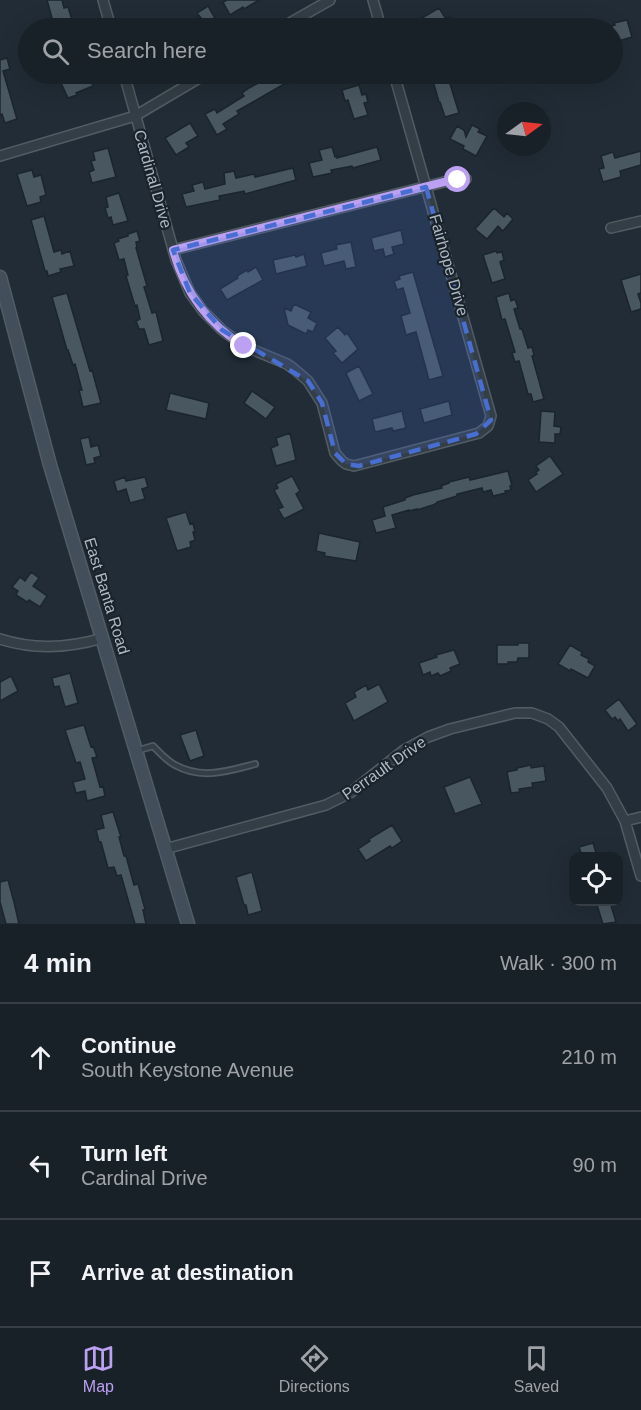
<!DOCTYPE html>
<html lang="en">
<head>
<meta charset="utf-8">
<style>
  :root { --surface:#192128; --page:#222930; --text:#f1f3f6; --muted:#9fa3a8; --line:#373e45; --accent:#bca0f2 }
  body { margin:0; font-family:Arial,sans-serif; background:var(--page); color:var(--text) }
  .controls { position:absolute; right:18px; bottom:18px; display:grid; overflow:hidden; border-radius:12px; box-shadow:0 6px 24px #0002 }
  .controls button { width:54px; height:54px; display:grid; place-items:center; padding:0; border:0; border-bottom:2px solid var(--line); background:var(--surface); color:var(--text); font:30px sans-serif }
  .compass { position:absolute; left:497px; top:102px; width:54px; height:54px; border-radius:50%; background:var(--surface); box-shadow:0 6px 24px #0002; rotate:75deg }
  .stop { position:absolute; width:18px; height:18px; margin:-14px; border:4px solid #bca0f2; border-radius:50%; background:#fff }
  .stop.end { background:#bca0f2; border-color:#fff; box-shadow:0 2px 6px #0008 }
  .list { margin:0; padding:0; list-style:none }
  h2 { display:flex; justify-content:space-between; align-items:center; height:78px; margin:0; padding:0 24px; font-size:26px }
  h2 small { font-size:20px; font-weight:400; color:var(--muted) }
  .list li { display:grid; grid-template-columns:39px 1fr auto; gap:18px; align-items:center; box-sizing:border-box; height:108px; padding:0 24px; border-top:2px solid var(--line) }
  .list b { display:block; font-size:22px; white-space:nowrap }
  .list p { margin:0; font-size:20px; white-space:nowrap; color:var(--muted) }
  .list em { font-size:20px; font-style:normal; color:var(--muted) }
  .icon { flex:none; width:33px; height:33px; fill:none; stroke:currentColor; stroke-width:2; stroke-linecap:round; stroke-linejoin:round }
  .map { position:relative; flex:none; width:641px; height:924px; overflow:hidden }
  .search { position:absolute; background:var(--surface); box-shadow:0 6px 24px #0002; left:18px; right:18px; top:18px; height:66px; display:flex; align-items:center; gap:15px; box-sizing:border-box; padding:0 21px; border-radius:33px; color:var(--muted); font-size:22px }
  .sheet { height:402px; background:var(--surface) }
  nav { display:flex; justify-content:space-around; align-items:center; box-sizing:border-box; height:84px; border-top:2px solid var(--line); background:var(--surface); font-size:16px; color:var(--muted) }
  nav a { display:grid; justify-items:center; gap:3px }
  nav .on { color:var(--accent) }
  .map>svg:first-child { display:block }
  .building { fill:#495761; stroke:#1b252d; stroke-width:1.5 }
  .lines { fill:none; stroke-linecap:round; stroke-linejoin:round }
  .lane-casing { stroke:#515c64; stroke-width:8 }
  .street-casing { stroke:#515c64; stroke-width:12 }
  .secondary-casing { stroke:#515c64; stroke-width:15 }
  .lane { stroke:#343e46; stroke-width:4.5 }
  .street { stroke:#343e46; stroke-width:9 }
  .secondary { stroke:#424e59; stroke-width:12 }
  .route { stroke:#bca0f2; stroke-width:8 }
  .marked { fill:#486ed2; fill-opacity:0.2; stroke:#486ed2; stroke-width:4.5; stroke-dasharray:12 8; stroke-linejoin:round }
  .labels { text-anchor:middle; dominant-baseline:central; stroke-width:4.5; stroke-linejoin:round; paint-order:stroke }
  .street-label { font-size:16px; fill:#aeb9c3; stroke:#1a232b }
</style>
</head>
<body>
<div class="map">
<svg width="641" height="924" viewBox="0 0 641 924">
  <rect width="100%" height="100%" fill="#212c36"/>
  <path class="building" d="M47 0H62L64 8 68 7 72 20 54 25Z
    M227 0H259L244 9 243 7 230 15 223 2Z
    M208 6 218 24 211 28H183L201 18 197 13Z
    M439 8 446 19 450 17 455 24 447 28H439L437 26 433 28H419L415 22Z
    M627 20 632 37 612 43V26L615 25 614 23Z
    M7 58 10 69 3 71 17 119 5 123 2 114 0 115V60Z
    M84 74H88L93 86 76 93 77 95 68 98 61 83Z
    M275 74H312L293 84 291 81 287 84 286 83 237 111 239 114 223 124 227 129 217 135 205 114 215 109 217 113 244 96 242 93 249 88Z
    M431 74H447L459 113 445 117 440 102H439Z
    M359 85 362 95 366 94 368 102 364 103 368 115 354 119 348 100 345 101 342 90Z
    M190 123 198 136 186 143 189 147 176 155 165 138Z
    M472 125 480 129 478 132 487 136 476 156 463 149 464 146 450 139 457 126 464 130 466 137Z
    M332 147 335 157 337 156V158L377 147 381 160 353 168 352 166 331 170 332 173 313 177 309 163 322 160 319 150Z
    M108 148 116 177 92 183 89 172 94 170 91 161 95 160 93 152Z
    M641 151V165L620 171 621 177 603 182 599 169 604 168 601 156 613 152 615 158Z
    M293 168 296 180 245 194 244 191 219 196 220 200 186 207 182 194 194 191 192 185 203 182 205 189 225 184 224 173 234 171 236 178 254 174 255 177Z
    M32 170 34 177 41 175 46 195 40 197 41 202 27 206 17 174Z
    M119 193 128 221 113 225 111 217 108 218 105 208 108 207 106 197Z
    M494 208 504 217 507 213 513 219 503 231 498 226 487 239 475 229Z
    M44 216 54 252 61 250 62 254 70 251 74 266 60 269 61 272 48 276 47 271H45L31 220Z
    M401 230 404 244 392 247 394 254 385 257 383 249 374 251 371 238Z
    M137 231 140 241 136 242 137 248H136L147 286 144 287 152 313 156 312 163 341 149 345 144 329H139L136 321 140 319 137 305 135 306 126 276 128 275 124 259 119 260 114 243 119 241 118 239 128 236V234Z
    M351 242 356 267 346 269 344 261 324 266 321 253 337 249 336 245Z
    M496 251 497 253 502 252 504 260 500 262 505 279 492 283 483 255Z
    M304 254 307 266 276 274 273 260 295 255 296 257Z
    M256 267 263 280 227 300 220 289 238 278 237 276 247 270 248 272Z
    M413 272 443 376 429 380 416 332 406 335 401 316 410 313 403 288 397 290 394 281 400 279 399 276Z
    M641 274V293L638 294 641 303V309L631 312 621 280Z
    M67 293 90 371 92 370 101 403 83 407 79 390H82L75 364 73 365 68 350H67L52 297Z
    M509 293 511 301 515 299 518 308 514 309 520 329H522L528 348 532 347 534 355 532 356 544 399 533 402 531 394H528L519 361 515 362 512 353 515 352 505 319 502 320 496 297Z
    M294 304 311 312 308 318 317 323 313 332 308 330 306 334 288 325 284 308 291 311Z
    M338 327 345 335 347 333 358 349 342 363 333 353 336 351 325 338Z
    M359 366 373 394 359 401 346 373Z
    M252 391 275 407 266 419 244 403Z
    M170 393 209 403 206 419 166 410Z
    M449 401 452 415 424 423 420 409Z
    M402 411 406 428 393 431 392 428 375 432 372 419Z
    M541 411 555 412 554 426 561 427 560 434H555V443L539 442Z
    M290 433 296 460 276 466 271 448 278 445 276 438Z
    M89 437 91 447 98 445 101 456 94 458 95 463 86 465 80 439Z
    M550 456 563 474 536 492 528 480 537 474 536 472 539 470 536 466Z
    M508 471 512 486H510L511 490 505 491 506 493 493 496 491 490 483 492 482 488 457 494V496L437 502V503L433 505 417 510V509L409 511V510L392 515 396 528 376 533 372 520 385 516 383 507 405 500V498L413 495 442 488 441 486 449 483V482L469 477 470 480Z
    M292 476 300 491 296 494 304 509 284 519 278 509 283 507 274 490 278 488 276 484Z
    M125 477 126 481 145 477 148 487 142 489 145 499 130 503 126 489 117 492 114 481Z
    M186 512 190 524 193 523 195 532H193L195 540 190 542 191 547 177 551 166 518Z
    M319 533 360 542 356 561 324 556 325 553 316 551Z
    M31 572 39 578 33 586 47 596 40 607 29 600 27 602 16 595 18 591 12 587 20 577 25 581Z
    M518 643H529V658H518L517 662H508V664H497V645H518Z
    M570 645 582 652 581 655 589 659 588 662 595 666 588 678 571 669 570 671 558 664Z
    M454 650 460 664 450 668 451 671 440 676 438 673 431 676 430 672 423 675 419 663 437 657 436 655Z
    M70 673 78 703 65 707 59 686 54 687 52 678Z
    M11 676 18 691 0 701V682Z
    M379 684 388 702 354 721 345 703 356 697 354 692 366 685 368 690Z
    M619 699 637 724 628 731 620 719 618 721 615 717 612 719 605 710Z
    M84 725 91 747 93 746 97 757 92 758 100 787 103 786 105 796 87 801 85 791 76 793 73 782 85 779 80 762 76 763 65 730Z
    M196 730 204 756 190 761 180 735Z
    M531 765V768L544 766 546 781 532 783 533 787 519 789 520 792 511 793 507 772 517 770V768Z
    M470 777 482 804 455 814 444 787Z
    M113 812 121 837H119L124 856H126L134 885 138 884 145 909 143 910 146 924H135L121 875 117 876 114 867 108 868 101 842H99L96 830 104 828 101 815Z
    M392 825 402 841 392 848 390 846 366 861 358 849 370 841 369 839Z
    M593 843 597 856H582L579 847Z
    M252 872 262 911 248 915 246 905H244L236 877Z
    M8 880 14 902 19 924H6L0 902V882Z
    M596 902H610L616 922 603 924Z"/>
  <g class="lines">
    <g class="lane-casing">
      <path id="lane" d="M136 751 153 746C160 753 167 761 175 765 202 780 228 771 255 764"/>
    </g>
    <g class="street-casing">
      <path id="street" d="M103 0 111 28
        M373 0 381 28
        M281 28 330 0
        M124 74 176 260 190 293 203 311 222 330 244 346 287 364 294 369 308 381 322 403 335 453 342 461 346 464 354 466 479 433 488 426 491 416 394 74
        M0 156 135 116 206 74
        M611 228 641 221
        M173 250 444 182 466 179
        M0 639C34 650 69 648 103 638
        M625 821 641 817
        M165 849 326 805 350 793 404 750 428 737 450 729 515 713H532L548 719 559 727 607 788 625 821 641 876"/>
    </g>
    <g class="secondary-casing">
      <path id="secondary" d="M0 277 50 465 188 924"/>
    </g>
    <use href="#lane" class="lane"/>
    <use href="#street" class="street"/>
    <use href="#secondary" class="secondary"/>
  </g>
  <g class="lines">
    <path class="route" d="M244 346C208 324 184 291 173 250L444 182 458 180"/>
  </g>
  <path class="marked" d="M426 187 491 420 476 434 359 466 346 464 335 453 322 403 308 381 222 330 190 293 173 250Z"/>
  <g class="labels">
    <g class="street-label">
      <text transform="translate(153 179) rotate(74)">Cardinal Drive</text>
      <text transform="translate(449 265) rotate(74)">Fairhope Drive</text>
      <text transform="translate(107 596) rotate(73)">East Banta Road</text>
      <text transform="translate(384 768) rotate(-35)">Perrault Drive</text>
    </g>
  </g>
</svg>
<div class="controls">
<button><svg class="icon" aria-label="locate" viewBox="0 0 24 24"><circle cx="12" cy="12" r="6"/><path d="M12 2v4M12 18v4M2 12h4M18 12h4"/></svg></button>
</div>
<svg class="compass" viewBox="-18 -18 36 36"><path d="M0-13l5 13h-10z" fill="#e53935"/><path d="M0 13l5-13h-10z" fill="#9fa3a8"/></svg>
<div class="stop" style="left:458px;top:180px"></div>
<div class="stop end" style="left:244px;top:346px"></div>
<div class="search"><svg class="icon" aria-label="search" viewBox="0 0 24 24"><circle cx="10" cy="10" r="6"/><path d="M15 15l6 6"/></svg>Search here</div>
</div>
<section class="sheet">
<h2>4 min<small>Walk · 300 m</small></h2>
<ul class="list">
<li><svg class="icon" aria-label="ahead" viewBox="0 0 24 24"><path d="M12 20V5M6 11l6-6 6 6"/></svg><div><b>Continue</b><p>South Keystone Avenue</p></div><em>210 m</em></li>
<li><svg class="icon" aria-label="left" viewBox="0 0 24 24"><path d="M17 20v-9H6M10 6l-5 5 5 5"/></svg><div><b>Turn left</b><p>Cardinal Drive</p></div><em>90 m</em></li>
<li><svg class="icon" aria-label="arrive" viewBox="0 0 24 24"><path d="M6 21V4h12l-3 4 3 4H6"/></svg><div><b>Arrive at destination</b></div></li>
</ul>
</section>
<nav>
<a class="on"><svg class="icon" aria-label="map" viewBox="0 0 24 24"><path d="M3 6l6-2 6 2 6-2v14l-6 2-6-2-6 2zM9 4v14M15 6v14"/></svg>Map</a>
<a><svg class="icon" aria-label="directions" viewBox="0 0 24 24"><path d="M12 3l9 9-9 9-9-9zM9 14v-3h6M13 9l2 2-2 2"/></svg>Directions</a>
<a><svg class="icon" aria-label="saved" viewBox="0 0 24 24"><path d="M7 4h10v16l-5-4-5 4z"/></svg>Saved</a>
</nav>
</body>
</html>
